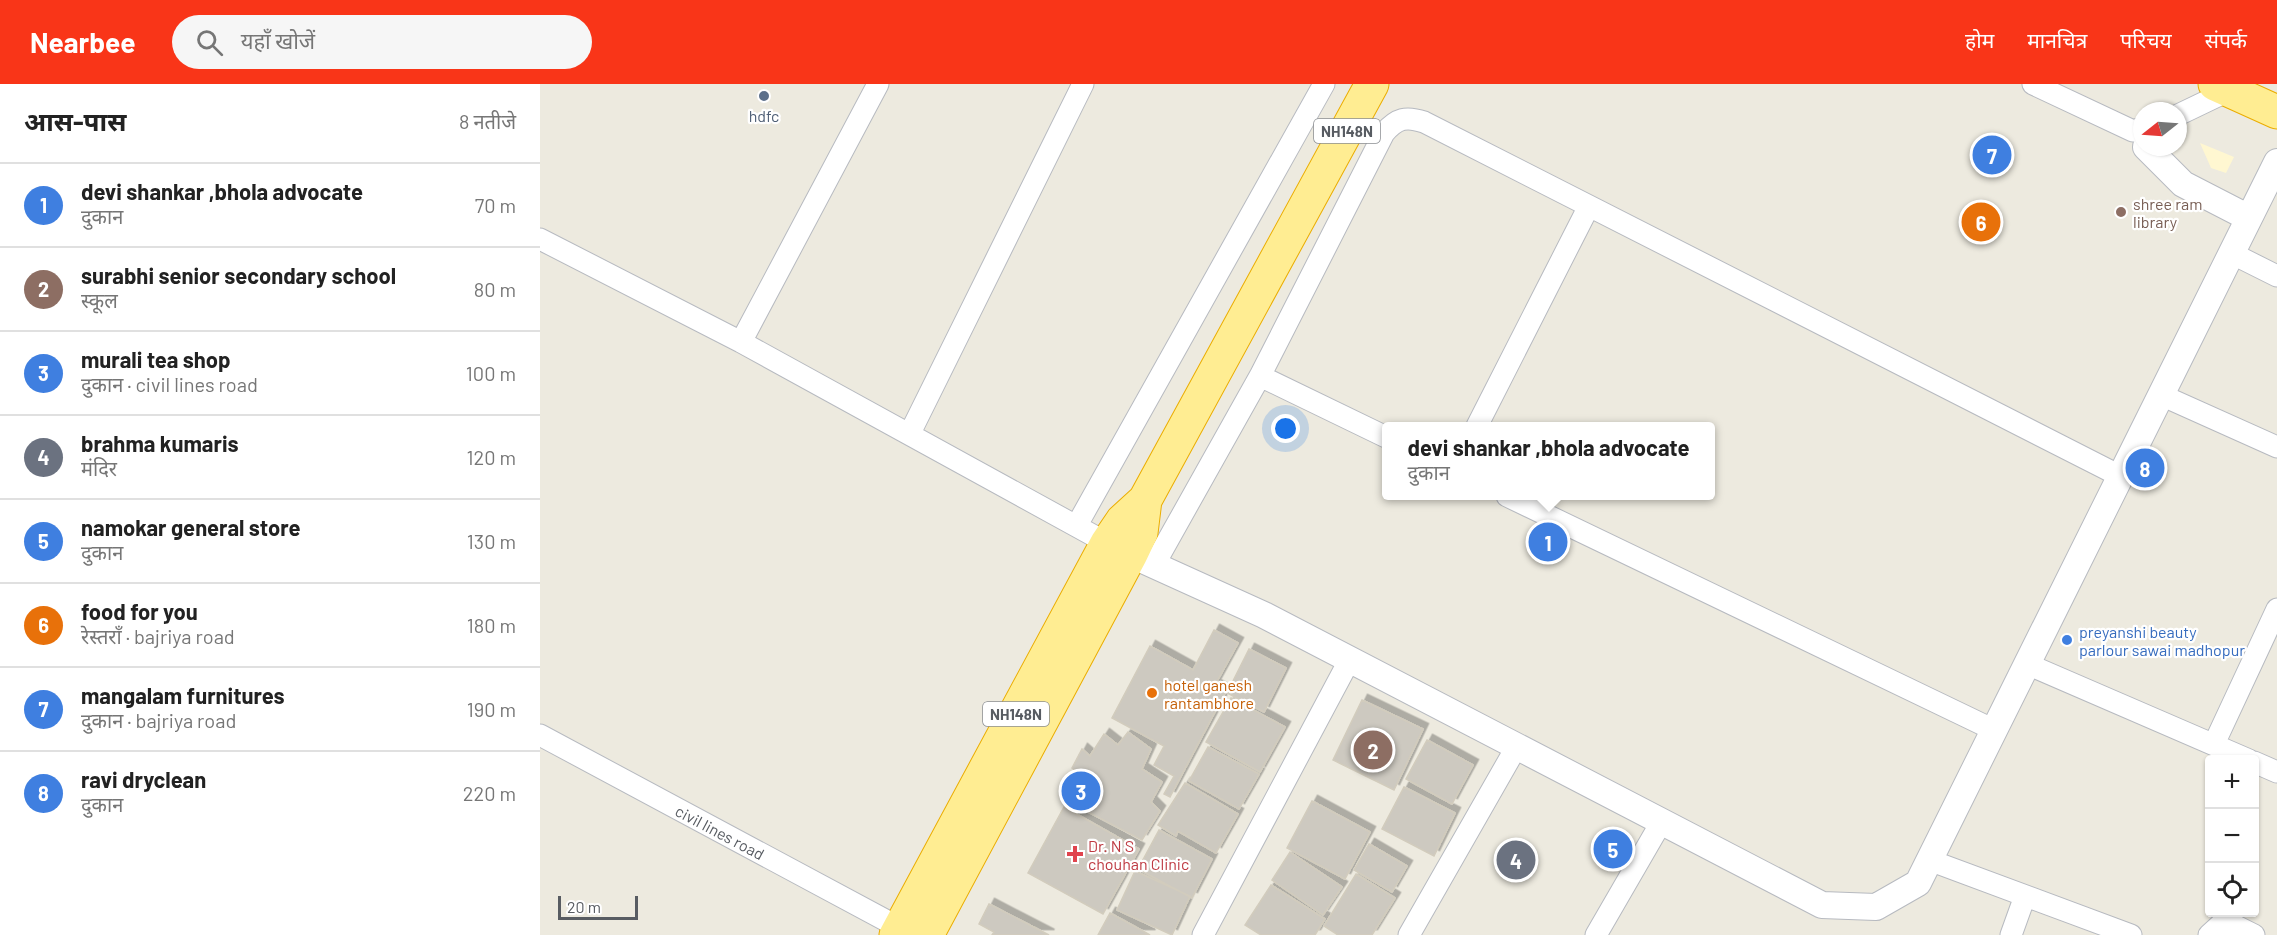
<!DOCTYPE html>
<html lang="hi">
<head>
<meta charset="utf-8">
<style>
  :root { --surface:#fff; --page:#f6f6f6; --text:#222; --muted:#767676; --line:#e0e0e0; --accent:#f93518 }
  body { margin:0; font-family:Barlow,"Noto Sans Devanagari",sans-serif; background:var(--page); color:var(--text) }
  .controls { position:absolute; right:18px; bottom:18px; display:grid; overflow:hidden; border-radius:6px; box-shadow:0 2px 4px #0004 }
  .controls button { width:54px; height:54px; display:grid; place-items:center; padding:0; border:0; border-bottom:2px solid var(--line); background:var(--surface); color:var(--text); font:30px sans-serif }
  .compass { position:absolute; left:1593px; top:18px; width:54px; height:54px; border-radius:50%; background:var(--surface); box-shadow:0 2px 4px #0004; rotate:253deg }
  .scale { position:absolute; left:18px; bottom:15px; width:80px; box-sizing:border-box; padding-left:6px; border:3px solid #585c62; border-top:0; font-size:16px; line-height:21px; white-space:nowrap; color:#585c62; -webkit-text-stroke:4px #fff; paint-order:stroke }
  .you { position:absolute; left:746px; top:345px; width:21px; height:21px; margin:-15px; border:4px solid #fff; border-radius:50%; background:#1a73e8; box-shadow:0 0 0 9px #1a73e833 }
  .badge { display:grid; place-items:center; width:39px; height:39px; border-radius:50%; background:var(--accent); color:#fff; font-size:20px; font-weight:700 }
  .pin { position:absolute; translate:-50% -50%; border:3px solid #fff; box-shadow:0 2px 6px #0006 }
  .popup { position:absolute; left:842px; top:338px; width:333px; height:78px; box-sizing:border-box; display:grid; place-content:center; border-radius:6px; background:var(--surface); filter:drop-shadow(0 2px 4px #0005); font-size:20px; white-space:nowrap; color:var(--muted) }
  .popup b { font-size:22px; color:var(--text) }
  .popup::after { content:''; position:absolute; left:50%; top:100%; margin-left:-12px; border:12px solid transparent; border-top-color:var(--surface) }
  .list { margin:0; padding:0; list-style:none }
  h2 { display:flex; justify-content:space-between; align-items:center; height:78px; margin:0; padding:0 24px; font-size:26px }
  h2 small { font-size:20px; font-weight:400; color:var(--muted) }
  .list li { display:grid; grid-template-columns:39px 1fr auto; gap:18px; align-items:center; box-sizing:border-box; height:84px; padding:0 24px; border-top:2px solid var(--line) }
  .list b { display:block; font-size:22px; white-space:nowrap }
  .list p { margin:0; font-size:20px; white-space:nowrap; color:var(--muted) }
  .list em { font-size:20px; font-style:normal; color:var(--muted) }
  .icon { flex:none; width:33px; height:33px; fill:none; stroke:currentColor; stroke-width:2; stroke-linecap:round; stroke-linejoin:round }
  .map { position:relative; flex:none; width:1737px; height:851px; overflow:hidden }
  header { display:flex; align-items:center; gap:36px; box-sizing:border-box; height:84px; padding:0 30px; background:var(--accent); color:#fff }
  header strong { font-size:28px }
  nav { display:flex; gap:33px; margin-inline-start:auto; font-size:21px }
  .search { width:420px; height:54px; background:var(--page); display:flex; align-items:center; gap:15px; box-sizing:border-box; padding:0 21px; border-radius:33px; color:var(--muted); font-size:22px }
  main { display:flex }
  aside { flex:1; background:var(--surface) }
  .map>svg:first-child { display:block }
  .commercial { fill:#fff7d1 }
  .building { fill:#cdc9c0; stroke:#d2ccbd; stroke-width:1.5; filter:url(#shadow) }
  .lines { fill:none; stroke-linecap:round; stroke-linejoin:round }
  .minor-casing { stroke:#b7bac0; stroke-width:23 }
  .tertiary-casing { stroke:#b7bac0; stroke-width:28 }
  .trunk-casing { stroke:#ebad00; stroke-width:35 }
  .minor { stroke:#fff; stroke-width:21 }
  .tertiary { stroke:#fff; stroke-width:26 }
  .trunk { stroke:#ffed92; stroke-width:33 }
  .service-dot { fill:#5c6f8a; stroke:#fff; stroke-width:2 }
  .education-dot { fill:#8d6e63; stroke:#fff; stroke-width:2 }
  .shop-dot { fill:#3f7fe0; stroke:#fff; stroke-width:2 }
  .food-dot { fill:#e8710a; stroke:#fff; stroke-width:2 }
  .health-dot { fill:#e0444e; stroke:#fff; stroke-width:2 }
  .labels { text-anchor:middle; dominant-baseline:central; stroke-width:4.5; stroke-linejoin:round; paint-order:stroke }
  .shield { fill:#fff; stroke:#8a8d91; stroke-width:1.5 }
  .shield-label { font-size:15px; font-weight:bold; fill:#585c62 }
  .service-label { font-size:16px; fill:#4e5e75; stroke:#fff }
  .education-label { font-size:16px; fill:#785e54; stroke:#fff; text-anchor:start }
  .shop-label { font-size:16px; fill:#366cbe; stroke:#fff; text-anchor:start }
  .food-label { font-size:16px; fill:#c56008; stroke:#fff; text-anchor:start }
  .street-label { font-size:16px; fill:#585c62; stroke:#fff }
  .health-label { font-size:16px; fill:#be3a42; stroke:#fff; text-anchor:start }
</style>
</head>
<body>
<header>
<strong>Nearbee</strong>
<div class="search"><svg class="icon" aria-label="search" viewBox="0 0 24 24"><circle cx="10" cy="10" r="6"/><path d="M15 15l6 6"/></svg>यहाँ खोजें</div>
<nav><a>होम</a><a>मानचित्र</a><a>परिचय</a><a>संपर्क</a></nav>
</header>
<main>
<aside>
<h2>आस-पास<small>8 नतीजे</small></h2>
<ul class="list">
<li><span class="badge" style="background:#3f7fe0">1</span><div><b>devi shankar ,bhola advocate</b><p>दुकान</p></div><em>70 m</em></li>
<li><span class="badge" style="background:#8d6e63">2</span><div><b>surabhi senior secondary school</b><p>स्कूल</p></div><em>80 m</em></li>
<li><span class="badge" style="background:#3f7fe0">3</span><div><b>murali tea shop</b><p>दुकान · civil lines road</p></div><em>100 m</em></li>
<li><span class="badge" style="background:#6b7280">4</span><div><b>brahma kumaris</b><p>मंदिर</p></div><em>120 m</em></li>
<li><span class="badge" style="background:#3f7fe0">5</span><div><b>namokar general store</b><p>दुकान</p></div><em>130 m</em></li>
<li><span class="badge" style="background:#e8710a">6</span><div><b>food for you</b><p>रेस्तराँ · bajriya road</p></div><em>180 m</em></li>
<li><span class="badge" style="background:#3f7fe0">7</span><div><b>mangalam furnitures</b><p>दुकान · bajriya road</p></div><em>190 m</em></li>
<li><span class="badge" style="background:#3f7fe0">8</span><div><b>ravi dryclean</b><p>दुकान</p></div><em>220 m</em></li>
</ul>
</aside>
<div class="map">
<svg width="1737" height="851" viewBox="0 0 1737 851">
  <defs>
    <filter id="shadow"><feDropShadow dx="5.5" dy="-5.5" stdDeviation="0" flood-color="#0004"/></filter>
  </defs>
  <rect width="100%" height="100%" fill="#edeadf"/>
  <path class="commercial" d="M1660 59 1694 73 1686 89 1671 84Z"/>
  <path class="building" d="M674 546 698 559 675 601 686 607 630 713 624 710 634 692 614 681 624 662 572 634 610 562 653 586Z
    M709 565 746 584 724 628 687 609Z
    M691 614 745 643 720 688 666 658Z
    M822 616 883 645 854 706 793 676Z
    M588 648 611 665 602 685 622 698 611 718 620 727 602 756 523 715 539 689 532 684 542 665 550 672 564 650 578 661Z
    M887 656 933 681 912 720 866 695Z
    M668 663 719 690 699 725 649 697Z
    M645 699 698 730 676 769 638 747 636 752 618 741Z
    M864 703 915 729 894 772 842 745Z
    M772 717 830 748 805 795 747 764Z
    M524 723 599 765 563 830 488 789Z
    M619 746 672 775 652 814 598 785Z
    M829 760 867 782 852 808 814 786Z
    M750 768 802 803 783 831 732 796Z
    M595 787 650 812 632 851 577 826Z
    M816 790 855 814 832 851H798L784 842Z
    M731 801 785 835 775 851H721L705 841Z
    M449 820 509 851H452L454 848 439 840Z
    M570 829 610 851H558Z"/>
  <g class="lines">
    <g class="minor-casing">
      <path id="minor" d="M1493 0 1593 47 1602 44
        M1638 31 1688 7
        M0 155 201 258 567 459
        M1691 169 1737 192
        M201 258 338 0
        M720 292 846 353
        M1621 311 1737 363
        M937 342 1049 122
        M370 349 543 0
        M967 412 1454 646
        M537 441 784 0
        M614 481 720 292 844 49C857 34 866 32 884 38L1580 392
        M1487 580 1709 676
        M0 651 360 844
        M1674 660 1737 525
        M1714 678 1737 688
        M1389 776 1591 851
        M663 851 810 575
        M869 851 977 662
        M1056 851 1122 737
        M1471 851 1485 812
        M1669 851 1680 841 1696 842 1714 851"/>
    </g>
    <g class="tertiary-casing">
      <path id="tertiary" d="M1606 63 1643 100 1709 134
        M574 463 724 531 1282 821 1336 823 1378 799 1737 78"/>
    </g>
    <g class="trunk-casing">
      <path id="trunk" d="M1675 0 1737 28
        M356 851 567 459 582 437 605 416 832 0
        M387 851 591 470 601 449 605 416"/>
    </g>
    <use href="#minor" class="minor"/>
    <use href="#tertiary" class="tertiary"/>
    <use href="#trunk" class="trunk"/>
  </g>
  <circle class="service-dot" cx="224" cy="12" r="6"/>
  <circle class="education-dot" cx="1581" cy="128" r="6"/>
  <circle class="shop-dot" cx="1527" cy="556" r="6"/>
  <circle class="food-dot" cx="612" cy="609" r="6"/>
  <path class="health-dot" d="M532 761h6v6h6v6h-6v6h-6v-6h-6v-6h6z"/>
  <g class="labels">
    <g class="shield">
      <rect x="774" y="35" width="66" height="24" rx="4.5"/>
      <rect x="443" y="618" width="66" height="24" rx="4.5"/>
    </g>
    <g class="shield-label">
      <text x="807" y="47">NH148N</text>
      <text x="476" y="630">NH148N</text>
    </g>
    <g class="service-label">
      <text x="224" y="31">hdfc</text>
    </g>
    <g class="education-label">
      <text x="1593" y="119">shree ram<tspan x="1593" dy="18">library</tspan></text>
    </g>
    <g class="shop-label">
      <text x="1539" y="547">preyanshi beauty<tspan x="1539" dy="18">parlour sawai madhopur</tspan></text>
    </g>
    <g class="food-label">
      <text x="624" y="600">hotel ganesh<tspan x="624" dy="18">rantambhore</tspan></text>
    </g>
    <g class="street-label">
      <text transform="translate(180 748) rotate(28)">civil lines road</text>
    </g>
    <g class="health-label">
      <text x="548" y="761">Dr. N S<tspan x="548" dy="18">chouhan Clinic</tspan></text>
    </g>
  </g>
</svg>
<div class="controls">
<button>+</button>
<button>−</button>
<button><svg class="icon" aria-label="locate" viewBox="0 0 24 24"><circle cx="12" cy="12" r="6"/><path d="M12 2v4M12 18v4M2 12h4M18 12h4"/></svg></button>
</div>
<svg class="compass" viewBox="-18 -18 36 36"><path d="M0-13l5 13h-10z" fill="#e53935"/><path d="M0 13l5-13h-10z" fill="#767676"/></svg>
<div class="scale">20 m</div>
<div class="you"></div>
<div class="pin badge" style="left:1008px;top:458px;background:#3f7fe0">1</div>
<div class="popup"><b>devi shankar ,bhola advocate</b>दुकान</div>
<div class="pin badge" style="left:833px;top:666px;background:#8d6e63">2</div>
<div class="pin badge" style="left:541px;top:707px;background:#3f7fe0">3</div>
<div class="pin badge" style="left:976px;top:776px;background:#6b7280">4</div>
<div class="pin badge" style="left:1073px;top:765px;background:#3f7fe0">5</div>
<div class="pin badge" style="left:1441px;top:138px;background:#e8710a">6</div>
<div class="pin badge" style="left:1452px;top:71px;background:#3f7fe0">7</div>
<div class="pin badge" style="left:1605px;top:384px;background:#3f7fe0">8</div>
</div>
</main>
</body>
</html>
